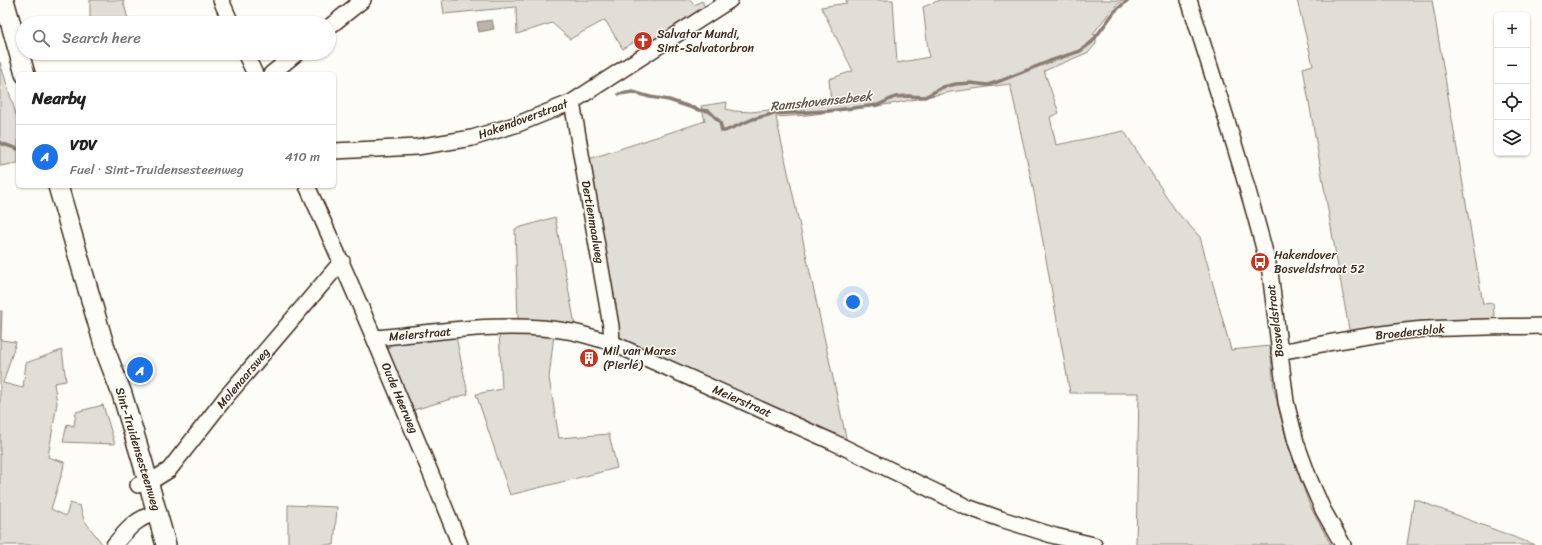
<!DOCTYPE html>
<html lang="en">
<head>
<meta charset="utf-8">
<style>
  :root { --surface:#fff; --page:#f2f2f2; --text:#222; --muted:#767676; --line:#e0e0e0; --accent:#1a73e8 }
  body { margin:0; font-family:Sriracha,sans-serif; background:var(--page); color:var(--text) }
  .controls { position:absolute; right:12px; top:12px; display:grid; overflow:hidden; border-radius:6px; box-shadow:0 1px 3px #0004 }
  .controls button { width:36px; height:36px; display:grid; place-items:center; padding:0; border:0; border-bottom:1px solid var(--line); background:var(--surface); color:var(--text); font:20px sans-serif }
  .you { position:absolute; left:853px; top:302px; width:14px; height:14px; margin:-10px; border:3px solid #fff; border-radius:50%; background:#1a73e8; box-shadow:0 0 0 6px #1a73e833 }
  .badge { display:grid; place-items:center; width:26px; height:26px; border-radius:50%; background:var(--accent); color:#fff; font-size:13px; font-weight:700 }
  .pin { position:absolute; translate:-50% -50%; border:2px solid #fff; box-shadow:0 1px 4px #0006 }
  .list { margin:0; padding:0; list-style:none }
  h2 { display:flex; justify-content:space-between; align-items:center; height:52px; margin:0; padding:0 16px; font-size:17px }
  h2 small { font-size:13px; font-weight:400; color:var(--muted) }
  .list li { display:grid; grid-template-columns:26px 1fr auto; gap:12px; align-items:center; box-sizing:border-box; height:64px; padding:0 16px; border-top:1px solid var(--line) }
  .list b { display:block; font-size:15px; white-space:nowrap }
  .list p { margin:0; font-size:13px; white-space:nowrap; color:var(--muted) }
  .list em { font-size:13px; font-style:normal; color:var(--muted) }
  .icon { flex:none; width:22px; height:22px; fill:none; stroke:currentColor; stroke-width:2; stroke-linecap:round; stroke-linejoin:round }
  .map { position:relative; flex:none; width:1542px; height:545px; overflow:hidden }
  .search { position:absolute; background:var(--surface); box-shadow:0 1px 3px #0004; left:16px; top:16px; width:320px; height:44px; display:flex; align-items:center; gap:10px; box-sizing:border-box; padding:0 14px; border-radius:22px; color:var(--muted); font-size:15px }
  .panel { position:absolute; background:var(--surface); box-shadow:0 1px 3px #0004; left:16px; top:72px; width:320px; height:116px; border-radius:6px }
  .map>svg:first-child { display:block }
  .green { fill:#e1ded7; stroke:#8e847a }
  .water { fill:#bbb4ad; stroke:#887d74 }
  .lines { fill:none; stroke-linecap:round; stroke-linejoin:round }
  .stream { stroke:#887d74; stroke-width:3.5 }
  .minor-casing { stroke:#3b2a1e; stroke-width:18 }
  .major-casing { stroke:#3b2a1e; stroke-width:22 }
  .minor { stroke:#fdfcf7; stroke-width:15 }
  .major { stroke:#fdfcf7; stroke-width:19 }
  .labels { text-anchor:middle; dominant-baseline:central; stroke-width:3; stroke-linejoin:round; paint-order:stroke }
  .poi-label { font-size:12px; fill:#3b2a1e; stroke:#fdfcf7; text-anchor:start }
  .street-label { font-size:12px; fill:#3b2a1e; stroke:#fdfcf7 }
  .water-label { font-size:13px; font-style:italic; fill:#615349; stroke:#fdfcf7 }
</style>
</head>
<body>
<div class="map">
<svg width="1542" height="545" viewBox="0 0 1542 545">
  <rect width="100%" height="100%" fill="#fdfcf7"/>
  <filter id="ink" filterUnits="userSpaceOnUse"><feTurbulence type="fractalNoise" baseFrequency=".025" numOctaves="2"/><feDisplacementMap in="SourceGraphic" scale="8" xChannelSelector="R" yChannelSelector="G"/><feConvolveMatrix kernelMatrix="1 2 1 2 8 2 1 2 1" color-interpolation-filters="sRGB"/></filter>
  <g filter="url(#ink)">
    <path class="green" d="M90 0H123L129 23H81L90 20Z
      M442 0H691L694 5 702 1 706 9 654 41 649 33 623 49 605 20 570 39 552 23 517 34 516 7 444 14Z
      M846 0H893L897 63 929 57 923 7 940 0H1123L1112 9 1093 34 1096 35V44L1089 52 1044 71 1059 113 1050 117 1056 145 1124 131 1176 211 1200 237 1231 350 1270 346 1274 389 1288 445 1310 506 1331 545H1136L1139 393H1070L1034 192 1010 84 951 92 891 104 807 115 776 117 847 442 616 338 586 160 705 121 701 106 727 102 726 109 734 111 751 112 831 103 829 79 853 71 821 7 847 3Z
      M1297 0H1432L1483 304 1493 303 1495 325 1350 335 1303 68 1313 65Z
      M0 62 18 121V163L0 166Z
      M555 217 575 325 565 323 518 319 515 229Z
      M0 311H2L1 340 16 342 3 383 23 388 26 363 62 350 66 381 54 383 57 403 48 457 64 462 63 470 51 509 66 516 70 503 80 506 84 520 103 545H0Z
      M499 331 554 334 549 378 559 438 609 434 617 468 510 495 476 394 502 389Z
      M456 337 468 394 410 411 387 351 391 344 397 341Z
      M103 405 115 444 63 442 67 424 74 426 76 412Z
      M1414 499 1535 545H1407Z
      M288 505 337 507 334 545H288Z"/>
    <path class="water" d="M492 20 494 29 479 32 477 22Z"/>
    <g class="lines">
      <path class="stream" d="M619 94 633 92 650 97 669 100 699 110 709 111 720 122 722 131H725L753 119 772 114 827 111 878 105 895 97 908 96 925 97 943 87 956 84 971 83 988 85 1000 81 1050 61 1080 51 1092 42 1115 11 1128 0
        M0 143 18 149"/>
      <g class="minor-casing">
        <path id="minor" d="M221 0 231 23
          M1189 0C1217 90 1247 180 1270 272L1286 402 1296 442 1309 478 1323 510 1343 545
          M329 27 363 0
          M245 53 255 74
          M271 74 297 53
          M572 102 611 326 612 343
          M334 151 417 147 472 138 518 124 572 102 730 0
          M307 186C361 304 411 424 460 545
          M375 338C438 332 511 320 573 332 586 335 599 339 612 343L833 442 967 507 1001 519 1055 536 1094 545
          M1279 352C1324 344 1369 334 1414 330 1457 327 1499 327 1542 326
          M138 485 153 480 169 470 226 397 342 261
          M114 545C129 528 134 520 157 512"/>
      </g>
      <g class="major-casing">
        <path id="major" d="M4 0 25 74
          M58 186 107 355 122 394 142 460 166 545"/>
      </g>
      <use href="#minor" class="minor"/>
      <use href="#major" class="major"/>
    </g>
  </g>
  <defs>
    <g id="church-disc" transform="scale(1)"><circle r="9.5" fill="#c8321e" stroke="#fdfcf7"/><path d="M-1.2-6h2.4v3.5h3.3v2.4h-3.3V6h-2.4V-.1h-3.3v-2.4h3.3Z" fill="#fff"/></g>
    <g id="bus-disc" transform="scale(1)"><circle r="9.5" fill="#c8321e" stroke="#fdfcf7"/><path d="M-5-6H5V4H4V6H2V4H-2V6H-4V4H-5ZM-3.5-4V0h7V-4ZM-3.5 1.2v1.5H-2V1.2ZM2 1.2v1.5H3.5V1.2Z" fill="#fff"/></g>
    <g id="building-disc" transform="scale(1)"><circle r="9.5" fill="#c8321e" stroke="#fdfcf7"/><path d="M-4-6H4V6H1V3H-1V6H-4ZM-2.5-4.3h1.7v1.8h-1.7ZM.8-4.3h1.7v1.8H.8ZM-2.5-1h1.7V.8h-1.7ZM.8-1h1.7V.8H.8Z" fill="#fff"/></g>
  </defs>
  <g fill-rule="evenodd">
    <use href="#church-disc" x="643" y="41"/>
    <use href="#bus-disc" x="1260" y="262"/>
    <use href="#building-disc" x="589" y="358"/>
  </g>
  <g class="labels">
    <g class="poi-label">
      <text x="657" y="34">Salvator Mundi,<tspan x="657" dy="14">Sint-Salvatorbron</tspan></text>
      <text x="1274" y="255">Hakendover<tspan x="1274" dy="14">Bosveldstraat 52</tspan></text>
      <text x="603" y="351">Mil van Mares<tspan x="603" dy="14">(Pierlé)</tspan></text>
    </g>
    <g class="street-label">
      <text transform="translate(523 119) rotate(-20)">Hakendoverstraat</text>
      <text transform="translate(593 222) rotate(80)">Dertienmaalweg</text>
      <text transform="translate(1275 321) rotate(-97)">Bosveldstraat</text>
      <text transform="translate(1410 332) rotate(-6)">Broedersblok</text>
      <text transform="translate(420 334) rotate(-5)">Meierstraat</text>
      <text transform="translate(243 378) rotate(-50)">Molenaarsweg</text>
      <text transform="translate(400 398) rotate(67)">Oude Heerweg</text>
      <text transform="translate(742 401) rotate(24)">Meierstraat</text>
      <text transform="translate(138 449) rotate(73)">Sint-Truidensesteenweg</text>
    </g>
    <g class="water-label">
      <text transform="translate(821 101) rotate(-6)">Ramshovensebeek</text>
    </g>
  </g>
</svg>
<div class="controls">
<button>+</button>
<button>−</button>
<button><svg class="icon" aria-label="locate" viewBox="0 0 24 24"><circle cx="12" cy="12" r="6"/><path d="M12 2v4M12 18v4M2 12h4M18 12h4"/></svg></button>
<button><svg class="icon" aria-label="layers" viewBox="0 0 24 24"><path d="M12 4l9 5-9 5-9-5zM3 14l9 5 9-5"/></svg></button>
</div>
<div class="you"></div>
<div class="pin badge" style="left:140px;top:370px">A</div>
<div class="search"><svg class="icon" aria-label="search" viewBox="0 0 24 24"><circle cx="10" cy="10" r="6"/><path d="M15 15l6 6"/></svg>Search here</div>
<section class="panel">
<h2>Nearby<small></small></h2>
<ul class="list">
<li><span class="badge">A</span><div><b>VDV</b><p>Fuel · Sint-Truidensesteenweg</p></div><em>410 m</em></li>
</ul>
</section>
</div>
</body>
</html>
